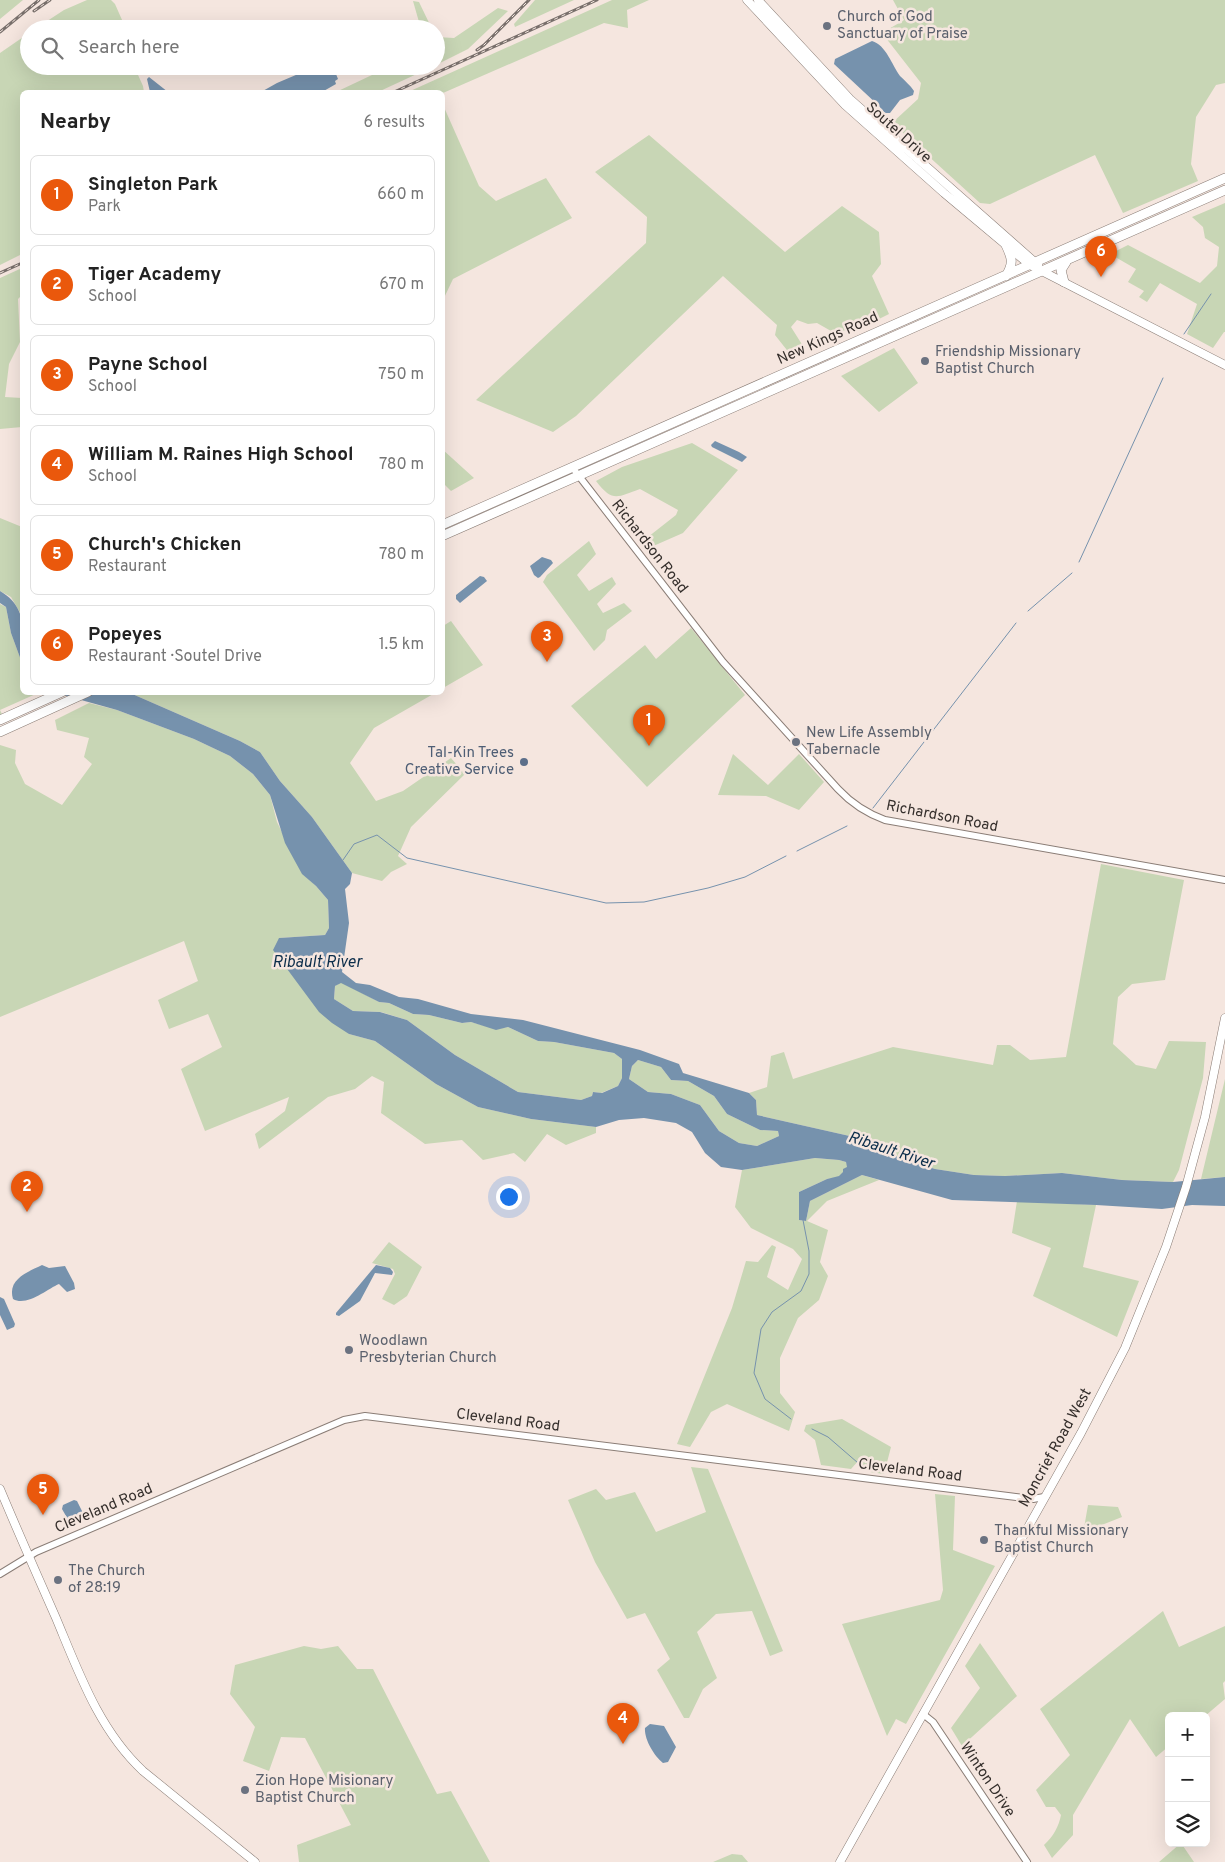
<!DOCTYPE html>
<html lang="en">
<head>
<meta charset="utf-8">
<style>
  :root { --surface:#fff; --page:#f6f6f6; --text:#222; --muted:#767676; --line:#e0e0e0; --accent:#ea580c }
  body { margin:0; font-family:Overpass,sans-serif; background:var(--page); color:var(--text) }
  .controls { position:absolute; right:15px; bottom:15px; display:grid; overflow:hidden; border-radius:8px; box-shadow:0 5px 20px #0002 }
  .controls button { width:45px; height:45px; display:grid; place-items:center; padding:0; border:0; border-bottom:1px solid var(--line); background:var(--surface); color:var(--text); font:25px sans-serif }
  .you { position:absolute; left:508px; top:1196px; width:18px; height:18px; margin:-12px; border:4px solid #fff; border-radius:50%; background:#1a73e8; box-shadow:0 0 0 8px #1a73e833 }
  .badge { display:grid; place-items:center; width:32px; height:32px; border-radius:50%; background:var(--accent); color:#fff; font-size:16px; font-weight:700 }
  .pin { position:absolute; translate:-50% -41px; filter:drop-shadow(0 1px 2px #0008) }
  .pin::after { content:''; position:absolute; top:26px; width:18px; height:15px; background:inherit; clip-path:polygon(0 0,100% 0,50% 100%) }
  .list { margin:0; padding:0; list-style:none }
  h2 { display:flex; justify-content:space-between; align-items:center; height:65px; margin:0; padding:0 20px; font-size:21px }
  h2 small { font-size:16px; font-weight:400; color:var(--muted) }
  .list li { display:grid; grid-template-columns:32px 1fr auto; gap:15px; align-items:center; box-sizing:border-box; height:80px; margin:0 10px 10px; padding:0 10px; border:1px solid var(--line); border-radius:8px }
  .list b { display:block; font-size:19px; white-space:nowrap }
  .list p { margin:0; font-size:16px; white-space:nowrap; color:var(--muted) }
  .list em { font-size:16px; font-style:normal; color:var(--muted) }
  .icon { flex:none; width:28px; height:28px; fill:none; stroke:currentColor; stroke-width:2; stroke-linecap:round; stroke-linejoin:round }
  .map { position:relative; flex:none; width:1225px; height:1862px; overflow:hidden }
  .search { position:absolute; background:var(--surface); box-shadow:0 5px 20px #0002; left:20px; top:20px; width:425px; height:55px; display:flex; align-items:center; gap:12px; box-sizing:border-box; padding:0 18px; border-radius:28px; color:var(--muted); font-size:19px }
  .panel { position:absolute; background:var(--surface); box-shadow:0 5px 20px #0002; left:20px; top:90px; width:425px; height:605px; border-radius:8px }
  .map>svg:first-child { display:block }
  .green { fill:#c8d6b5 }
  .water { fill:#7692ad; fill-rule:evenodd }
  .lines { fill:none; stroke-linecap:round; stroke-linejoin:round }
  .stream { stroke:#7692ad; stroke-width:1 }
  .tertiary-casing { stroke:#8a7d76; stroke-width:8 }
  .secondary-casing { stroke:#8a7d76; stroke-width:9 }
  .primary-casing { stroke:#8a7d76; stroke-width:9 }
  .trunk-casing { stroke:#8a7d76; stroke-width:10 }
  .tertiary { stroke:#fff; stroke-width:6 }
  .secondary { stroke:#fff; stroke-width:8 }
  .primary { stroke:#fff; stroke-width:8 }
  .trunk { stroke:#fff; stroke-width:9 }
  .rail-casing { stroke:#786f6b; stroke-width:3 }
  .rail { stroke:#f5e6df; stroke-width:1; stroke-dasharray:4; stroke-linecap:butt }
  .worship-dot { fill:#6b7280; stroke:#f5e6df; stroke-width:2 }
  .service-dot { fill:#5c6f8a; stroke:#f5e6df; stroke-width:2 }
  .labels { text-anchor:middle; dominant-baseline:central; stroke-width:5; stroke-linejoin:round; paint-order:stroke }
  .worship-label { font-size:15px; fill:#5b616d; stroke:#f5e6df; text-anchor:start }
  .street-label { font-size:15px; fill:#352f2c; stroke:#f5e6df }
  .service-label { font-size:15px; fill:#4e5e75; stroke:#f5e6df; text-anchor:end }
  .water-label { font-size:16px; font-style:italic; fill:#0b2d4a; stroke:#f5e6df }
</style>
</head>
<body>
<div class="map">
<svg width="1225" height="1862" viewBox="0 0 1225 1862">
  <rect width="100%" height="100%" fill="#f5e6df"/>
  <path class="green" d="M0 0H23L0 19Z
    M87 0H111L115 4 126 29H35L64 10Z
    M535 0H574L515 27 514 24Z
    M612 0H649L627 10 628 28 604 23 443 93 408 92Z
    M893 0H1225V83L1216 85 1196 117 1191 164 1198 181 1123 213 1095 155 990 204 980 203 892 123 918 99 921 83 882 33 904 20Z
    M413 1 419 2 432 29H421Z
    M498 8 508 11 468 49 436 65V37L454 38Z
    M29 33V66H134L143 86 144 92H22V254L0 265V53Z
    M391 66H434L378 92H336Z
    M443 105 479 186 496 201 546 178 572 218 453 279 443 300Z
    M649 135 785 252 842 206 879 232 881 264 872 276 889 314 857 330 831 331 817 323 808 324 797 320 791 327 803 346 790 354 775 335 777 325 723 276 576 416 553 432 476 400 646 243 647 217 595 172Z
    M1225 203V332H1224L1213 348 1187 334 1197 304 1160 283 1147 302 1139 297 1144 291 1128 282 1136 269 1110 254 1128 245 1200 283 1217 266 1219 247 1205 238 1203 227 1192 217Z
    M22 268V295L18 299 20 342 9 364 5 397 22 398V427L0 429V278Z
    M894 348 918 383 879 412 841 376Z
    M692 443 738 470 683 533 651 547 648 537 676 515 678 510 640 489C617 497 613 503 596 481L622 467Z
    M442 449 474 478 451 491 443 483Z
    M0 518 22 527V616L11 597 0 591Z
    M589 541 596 554 577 575 589 591 612 577 616 584 597 604 603 613 624 603 632 611 607 630 605 640 594 651 543 582 547 575Z
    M0 604 6 607 11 633 22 663V692L38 693 0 710 3 716 0 717Z
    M451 621 483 665 443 688V626Z
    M691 628 745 695 647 787 571 706 645 645 656 659Z
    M130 693H435L374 728 350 763 376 801 403 791 451 758 465 774 411 827 398 856 407 864 391 872 382 881 352 873 312 817 280 781 260 752 240 741Z
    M89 703 117 710 194 739 230 756 253 774 270 795 277 822 302 873 316 886 328 900 329 928 325 935 279 938 349 1034 375 1041 436 1084 478 1107 531 1119 596 1127V1133L566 1145 547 1134 525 1162 514 1153 483 1160 462 1140 425 1144 381 1113 384 1082 372 1076 355 1089 328 1097 259 1149 255 1134 285 1111 289 1097 205 1131 181 1069 222 1047 208 1014 169 1029 158 1000 198 981 184 941 0 1017V745L16 750 15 763 25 784 62 805 92 764 84 757 89 738 57 730 55 720Z
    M733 754 768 785 799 754 824 782 799 810 766 796 718 795Z
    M1101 864 1184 880 1165 980 1132 984 1118 997 1113 1044 1136 1065 1156 1069 1169 1041 1206 1042 1203 1078 1179 1170 1173 1182 1122 1180 1062 1173 1005 1176 974 1175 935 1169 889 1154 854 1137 757 1115 756 1100 749 1093 767 1087 771 1056 784 1052 793 1079 893 1047 993 1065 997 1045H1010L1030 1060 1066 1057Z
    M341 982 379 1002 389 1003 413 1014 429 1015 462 1023 471 1022 496 1029 508 1027 538 1041 554 1042 614 1053 622 1059V1078L618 1086 601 1093 593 1092 592 1096 581 1100 518 1092 455 1055 407 1020 381 1012 353 1011 334 999 335 986Z
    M638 1060 661 1067 671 1080 688 1081 714 1096 727 1114 760 1130 778 1131 779 1136 757 1146 739 1143 719 1131 700 1105 671 1094 648 1092 629 1079 632 1066Z
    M1225 1079V1177L1201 1179Z
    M815 1158 839 1160 846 1162 848 1167 839 1177 827 1179 799 1192V1220L806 1221 810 1201 862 1175 879 1180 827 1201 807 1221 828 1230 820 1262 828 1276 819 1300 798 1318 780 1358V1393L795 1412 789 1431 727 1404 711 1412 690 1447 677 1444 732 1308 746 1261 758 1262 772 1245 776 1247 767 1277 788 1290 802 1259 793 1249 751 1228 735 1207 742 1170Z
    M1017 1201 1096 1205 1083 1267 1139 1281 1117 1337 1033 1296 1051 1248 1012 1233Z
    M389 1242 422 1267 407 1296 394 1305 382 1299 395 1274 393 1269 372 1263Z
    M842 1419 891 1447 884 1474 870 1472 859 1460 851 1469 821 1465 815 1440 804 1431 806 1425Z
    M691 1467 708 1469 783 1651 770 1656 752 1611 716 1614 697 1632 717 1678 703 1689 689 1718H684L657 1670 670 1659 645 1613 627 1619 595 1562 568 1500 596 1489 606 1500 635 1492 656 1532 706 1512Z
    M935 1494 955 1496 953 1550 995 1566 906 1724 896 1719 887 1736 842 1624 940 1600 943 1590Z
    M1088 1505 1118 1507 1122 1517 1089 1530 1084 1528Z
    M1163 1611 1179 1647 1225 1626V1681L1223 1683 1225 1699 1205 1716H1169V1746L1156 1757 1130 1719 1073 1815V1835L1052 1858 1044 1845C1053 1837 1059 1826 1061 1815L1055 1807H1046L1036 1790 1070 1755 1040 1709Z
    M980 1643 1017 1696 962 1746 951 1728 980 1688 965 1666Z
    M304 1646 321 1649 338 1646 357 1669H373L437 1794 451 1791 490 1862H299L297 1845 351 1825 305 1738 281 1737 269 1771 243 1761 255 1727 230 1694 235 1665Z
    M1181 1843 1194 1862H1159Z
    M732 1854 742 1855 748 1862H702H713Z"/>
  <path class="water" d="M872 41C886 45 892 65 900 76 905 81 910 85 914 91L913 95 900 100 890 113H885L879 106 834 64 835 59Z
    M317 66H329L336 74 338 79 335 81 336 84 322 92H261L277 83Z
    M149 77 168 92H150L147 79Z
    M715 441 739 452 747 457 742 462 712 447 711 445Z
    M542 557 551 560 553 563 540 577 538 578 534 575 530 566Z
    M480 576 484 577 487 581 460 603 456 599V595Z
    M0 591C29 608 23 634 22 663L11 633 6 607 0 603Z
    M56 693H130L240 741 260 752 280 781 312 817 352 873 350 884 345 889 349 923 342 972 356 983 370 985 399 997 418 999 471 1014 523 1020 640 1050 679 1064 683 1073 749 1093 756 1100 757 1115 854 1137 889 1154 935 1169 974 1175 1005 1176 1062 1173 1122 1180 1173 1182 1225 1177V1206L1192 1205 1162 1209 1096 1205 952 1200 862 1175 810 1201 806 1221 799 1220V1192L827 1179 839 1176 843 1172V1169L847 1167 846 1162 839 1160 815 1158 742 1170 721 1167 705 1153 692 1132 676 1123 644 1118 619 1120 596 1127 531 1119 478 1107 436 1084 375 1041 349 1034 332 1023 319 1012 273 950 279 938 325 935 329 928 328 900 316 886 302 874 285 843 270 795 253 774 230 756 194 739 117 710ZM341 983 379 1002 389 1003 413 1014 429 1015 462 1023 471 1022 496 1030 508 1027 538 1041 554 1042 614 1053 622 1059V1078L618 1086 602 1093 593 1092 592 1096 581 1100 518 1092 455 1055 407 1020 380 1012 353 1011 334 999 335 986ZM638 1060 661 1067 671 1080 688 1081 714 1096 727 1114 760 1130 778 1131 779 1136 757 1146 739 1143 719 1131 700 1105 671 1094 648 1092 629 1079 632 1066Z
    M42 1265 49 1268 65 1266 74 1283 75 1289 67 1292 59 1284C47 1289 27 1307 13 1299 7 1279 28 1272 42 1265Z
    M376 1265 390 1268 393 1272 392 1275 375 1273 360 1301 339 1316 336 1315V1313Z
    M0 1297 4 1299 15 1324 14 1327 7 1330 0 1315Z
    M74 1500 77 1501 83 1513 80 1519 70 1523 62 1509 63 1505Z
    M650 1724 664 1726 676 1747 668 1762 663 1763C654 1756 644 1739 645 1728Z"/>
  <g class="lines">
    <path class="stream" d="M1184 334 1211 294
      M1079 562 1163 378
      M1028 611 1072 573
      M873 808 1016 623
      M797 851 847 826
      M343 860 354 844 377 835 407 858 606 903 644 902 708 888 745 877 786 856
      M791 1419 765 1399 754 1373 761 1329 772 1312 801 1291 809 1274V1251L803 1220
      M812 1429 828 1437 865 1469"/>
    <g class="tertiary-casing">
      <path id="tertiary" d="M572 467 723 662 838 789C852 804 866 813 885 820L1225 880
        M0 1574 36 1552 344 1420 365 1416 1008 1496 1033 1499 1044 1497
        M923 1714 933 1722 1027 1862"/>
    </g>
    <g class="secondary-casing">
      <path id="secondary" d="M840 1862 1081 1433 1125 1348 1166 1247 1186 1187 1205 1117 1225 1018"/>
    </g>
    <g class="primary-casing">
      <path id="primary" d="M747 0 845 105 944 193 1030 265 1225 365
        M758 0 850 99 1038 265
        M0 1489C18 1532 37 1575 56 1618 79 1673 99 1730 143 1771L255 1862"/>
    </g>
    <g class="trunk-casing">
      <path id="trunk" d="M1006 276C1014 263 1012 258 1006 245
        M1064 282 1061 270 1066 262
        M442 525 1225 178
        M442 536C704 421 965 306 1225 190
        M0 720 62 692
        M0 732 88 692"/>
    </g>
    <use href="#tertiary" class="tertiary"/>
    <use href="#secondary" class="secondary"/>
    <use href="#primary" class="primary"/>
    <use href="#trunk" class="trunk"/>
    <g class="rail-casing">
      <path id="rail" d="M34 11 50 0
        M0 32 39 0
        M477 50 484 45 529 0
        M394 92 597 0
        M0 273 22 263"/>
    </g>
    <use href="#rail" class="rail"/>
  </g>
  <g class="worship-dot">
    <circle cx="827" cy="26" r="5"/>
    <circle cx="925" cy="361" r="5"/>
    <circle cx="796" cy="742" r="5"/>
    <circle cx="349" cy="1350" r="5"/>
    <circle cx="984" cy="1540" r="5"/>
    <circle cx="58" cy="1580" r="5"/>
    <circle cx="245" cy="1790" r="5"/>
  </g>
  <circle class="service-dot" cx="524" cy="762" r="5"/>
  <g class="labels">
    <g class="worship-label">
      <text x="837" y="17">Church of God<tspan x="837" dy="17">Sanctuary of Praise</tspan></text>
      <text x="935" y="352">Friendship Missionary<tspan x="935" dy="17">Baptist Church</tspan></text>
      <text x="806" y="733">New Life Assembly<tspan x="806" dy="17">Tabernacle</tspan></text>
      <text x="359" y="1341">Woodlawn<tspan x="359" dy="17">Presbyterian Church</tspan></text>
      <text x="994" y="1531">Thankful Missionary<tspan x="994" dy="17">Baptist Church</tspan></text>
      <text x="68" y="1571">The Church<tspan x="68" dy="17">of 28:19</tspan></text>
      <text x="255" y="1781">Zion Hope Misionary<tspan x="255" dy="17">Baptist Church</tspan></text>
    </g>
    <g class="street-label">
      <text transform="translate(898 133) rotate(42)">Soutel Drive</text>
      <text transform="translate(828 339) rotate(-24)">New Kings Road</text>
      <text transform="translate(649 547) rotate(52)">Richardson Road</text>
      <text transform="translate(942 817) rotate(11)">Richardson Road</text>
      <text transform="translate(508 1421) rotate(7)">Cleveland Road</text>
      <text transform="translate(1056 1448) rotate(-61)">Moncrief Road West</text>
      <text transform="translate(910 1471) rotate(7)">Cleveland Road</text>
      <text transform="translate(104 1509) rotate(-23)">Cleveland Road</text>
      <text transform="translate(987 1780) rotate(56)">Winton Drive</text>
    </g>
    <g class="service-label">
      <text x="514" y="753">Tal-Kin Trees<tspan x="514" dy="17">Creative Service</tspan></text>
    </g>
    <g class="water-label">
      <text x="317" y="963">Ribault River</text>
      <text transform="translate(891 1151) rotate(18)">Ribault River</text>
    </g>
  </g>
</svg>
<div class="controls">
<button>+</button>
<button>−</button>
<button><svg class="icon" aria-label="layers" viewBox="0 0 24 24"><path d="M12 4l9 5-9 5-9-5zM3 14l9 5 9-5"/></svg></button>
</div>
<div class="you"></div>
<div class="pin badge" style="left:649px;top:746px">1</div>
<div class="pin badge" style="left:27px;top:1212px">2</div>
<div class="pin badge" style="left:547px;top:662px">3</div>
<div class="pin badge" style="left:623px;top:1744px">4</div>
<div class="pin badge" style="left:43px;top:1515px">5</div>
<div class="pin badge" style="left:1101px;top:277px">6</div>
<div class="search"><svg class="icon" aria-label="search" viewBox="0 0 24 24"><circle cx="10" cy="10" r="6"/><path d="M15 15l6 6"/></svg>Search here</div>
<section class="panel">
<h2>Nearby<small>6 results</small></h2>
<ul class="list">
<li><span class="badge">1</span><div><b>Singleton Park</b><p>Park</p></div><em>660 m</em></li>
<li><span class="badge">2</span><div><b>Tiger Academy</b><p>School</p></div><em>670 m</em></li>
<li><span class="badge">3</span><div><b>Payne School</b><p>School</p></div><em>750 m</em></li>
<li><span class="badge">4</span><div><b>William M. Raines High School</b><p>School</p></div><em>780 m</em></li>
<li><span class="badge">5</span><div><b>Church's Chicken</b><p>Restaurant</p></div><em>780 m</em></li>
<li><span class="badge">6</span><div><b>Popeyes</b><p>Restaurant · Soutel Drive</p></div><em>1.5 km</em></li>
</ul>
</section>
</div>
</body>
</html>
